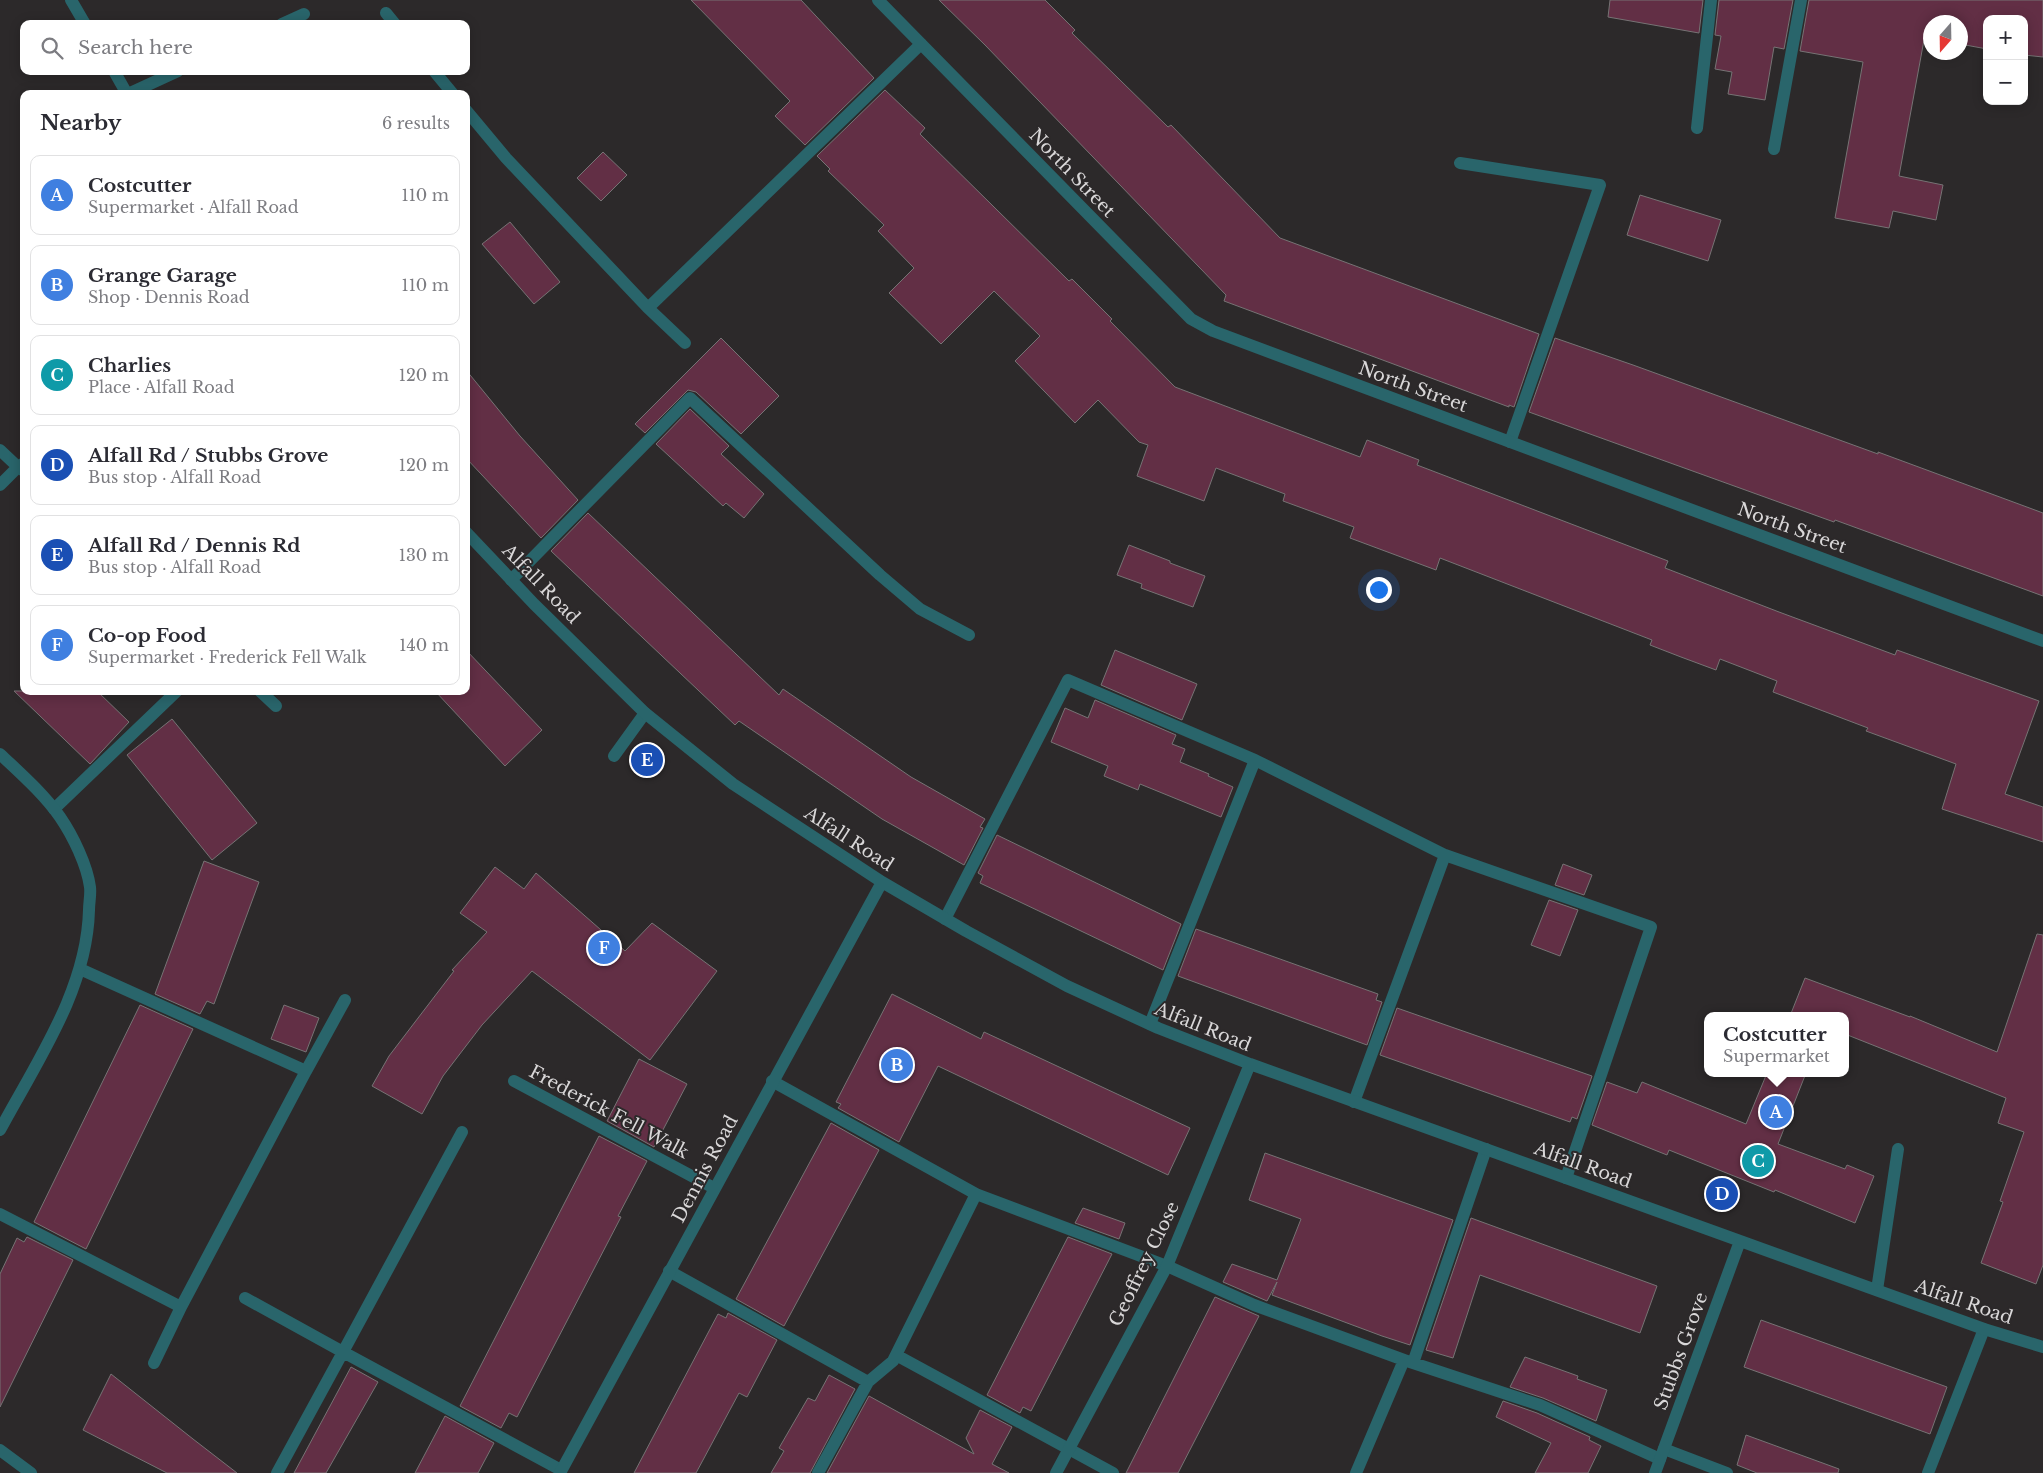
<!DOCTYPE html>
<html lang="en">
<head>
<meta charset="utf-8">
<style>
  :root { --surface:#fff; --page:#f2f2f3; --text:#2b2b33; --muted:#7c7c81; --line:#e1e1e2; --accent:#111827 }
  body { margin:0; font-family:"Libre Baskerville",serif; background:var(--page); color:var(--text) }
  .controls { position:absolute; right:15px; top:15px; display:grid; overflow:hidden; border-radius:10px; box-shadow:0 2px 12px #0003 }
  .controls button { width:45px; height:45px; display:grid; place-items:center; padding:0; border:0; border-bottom:1px solid var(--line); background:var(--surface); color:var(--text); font:25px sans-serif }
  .compass { position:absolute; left:1923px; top:15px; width:45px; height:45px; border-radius:50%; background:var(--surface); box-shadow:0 2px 12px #0003; rotate:200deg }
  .you { position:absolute; left:1378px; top:589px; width:18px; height:18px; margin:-12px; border:4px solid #fff; border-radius:50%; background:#1a73e8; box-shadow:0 0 0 8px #1a73e833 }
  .badge { display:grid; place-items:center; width:32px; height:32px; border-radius:50%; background:var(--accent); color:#fff; font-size:16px; font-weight:700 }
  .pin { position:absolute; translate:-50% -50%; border:2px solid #fff; box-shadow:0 1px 5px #0006 }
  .popup { position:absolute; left:1704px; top:1012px; width:145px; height:65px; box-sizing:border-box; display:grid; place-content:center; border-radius:10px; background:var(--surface); filter:drop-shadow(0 1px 4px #0005); font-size:16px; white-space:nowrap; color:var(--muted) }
  .popup b { font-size:19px; color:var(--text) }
  .popup::after { content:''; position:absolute; left:50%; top:100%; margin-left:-10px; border:10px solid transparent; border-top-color:var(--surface) }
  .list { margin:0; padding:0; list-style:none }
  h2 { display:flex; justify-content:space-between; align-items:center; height:65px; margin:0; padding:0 20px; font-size:21px }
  h2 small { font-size:16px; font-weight:400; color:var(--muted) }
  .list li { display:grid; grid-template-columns:32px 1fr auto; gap:15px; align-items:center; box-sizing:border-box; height:80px; margin:0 10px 10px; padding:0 10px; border:1px solid var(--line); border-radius:10px }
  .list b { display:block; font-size:19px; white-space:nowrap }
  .list p { margin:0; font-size:16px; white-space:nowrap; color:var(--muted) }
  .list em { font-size:16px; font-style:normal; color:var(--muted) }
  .icon { flex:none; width:28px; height:28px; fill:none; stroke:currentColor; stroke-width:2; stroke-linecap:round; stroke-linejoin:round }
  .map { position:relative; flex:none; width:2043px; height:1473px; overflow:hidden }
  .search { position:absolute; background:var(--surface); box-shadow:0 2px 12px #0003; left:20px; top:20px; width:450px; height:55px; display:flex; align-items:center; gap:12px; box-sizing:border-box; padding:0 18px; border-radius:10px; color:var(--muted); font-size:19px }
  .panel { position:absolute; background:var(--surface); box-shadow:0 2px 12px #0003; left:20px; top:90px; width:450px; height:605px; border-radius:10px }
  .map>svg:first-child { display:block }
  .building { fill:#622f45; stroke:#767374 }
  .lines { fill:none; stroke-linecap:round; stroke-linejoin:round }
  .lane { stroke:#29656b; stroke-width:12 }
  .street { stroke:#29656b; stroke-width:12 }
  .labels { text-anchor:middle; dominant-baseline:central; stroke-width:4; stroke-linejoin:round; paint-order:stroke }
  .street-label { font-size:18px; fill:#d9d7d8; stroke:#2c292a }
</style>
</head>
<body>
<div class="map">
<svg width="2043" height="1473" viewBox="0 0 2043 1473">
  <rect width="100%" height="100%" fill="#2c292a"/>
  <path class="building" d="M691 0H801L874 78 805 145 775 116 790 101Z
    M939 0H1045L1075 30 1072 33 1168 127 1171 125 1280 238 1539 334 1514 407 1509 405V407L1224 301 1226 295 985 45Z
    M1610 0H1703L1699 33 1608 17Z
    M1719 0H1793L1784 49 1774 47 1765 100 1728 94 1732 72 1715 69 1721 36 1715 35Z
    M1809 0H2043V57L2024 55V19H1987V49L1960 44V22H1930V38L1925 37 1924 40 1899 176 1943 185 1936 220 1893 211 1889 228 1835 218 1863 62 1800 51Z
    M885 90 925 128 920 134 1069 281 1072 279 1112 319 1110 321 1175 387 1360 457 1367 440 1419 460 1417 465 1668 561 1665 568 1779 612 1895 655 1897 650 2039 701 2005 794 2043 807V842L1942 809 1956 764 1866 731 1868 728 1773 692 1777 681 1720 659 1716 670 1681 657 1650 645 1652 640 1440 558 1436 570 1350 538 1354 527 1283 501 1285 494 1216 468 1204 501 1137 476 1148 445 1139 442 1098 400 1075 423 1015 361 1040 336 994 291 941 344 889 293 914 268 878 231 884 225 828 171 830 169 817 156Z
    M603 152 627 175 601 201 577 178Z
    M1640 195 1721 220 1708 261 1627 235Z
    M510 222 560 282 534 304 482 244Z
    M721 338 779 396 741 434 696 392 688 390 645 433 635 424Z
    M1555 338 1633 365 1878 454V452L2043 513V596L1835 520 1834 522 1529 412Z
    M466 370 520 436 578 500 541 538 466 458Z
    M690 409 729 446 721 454 764 494 744 518 726 503 723 506 656 444Z
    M588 513 779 695 783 689 911 777 985 819 980 827 983 828 964 865 882 819 739 721 735 725 551 551Z
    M1129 545 1170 561V563L1205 576 1193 607 1141 588 1142 584 1117 575Z
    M466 650 542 730 505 766 435 691H466Z
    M1115 650 1197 684 1182 720 1101 685Z
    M14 691H97L129 722 90 764Z
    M1095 700 1176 735 1172 744 1185 749 1180 762 1209 774 1208 776 1233 787 1221 817 1140 784 1138 790 1104 776 1108 766 1051 742 1065 708 1088 718Z
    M172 719 257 823 212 860 127 755Z
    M997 835 1181 924 1163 970 980 883 983 876 978 873Z
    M204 861 259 882 214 1004 207 1001 200 1014 155 994Z
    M1563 864 1592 875 1584 895 1555 885Z
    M495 867 524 889 536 873 625 951 652 923 717 971 650 1060 532 971 482 1025 443 1076 422 1114 372 1086 389 1056 454 971 452 970 487 932 460 913Z
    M1549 900 1578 910 1560 956 1531 945Z
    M1196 929 1378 994 1376 1000 1382 1002 1367 1045 1178 976Z
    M2037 934 2043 935V1265L2036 1284 1981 1263 2003 1202 2000 1201 2024 1132 1998 1123 2006 1098 1845 1034V1016H1790L1805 978 1910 1017V1016L1997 1052Z
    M892 994 981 1039 984 1032 1190 1128 1168 1175 938 1066 899 1142 838 1108 841 1104 836 1102Z
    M140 1005 193 1029 86 1249 34 1222Z
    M284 1005 319 1018 306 1052 271 1039Z
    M1397 1008 1592 1076 1577 1119 1572 1117 1570 1122 1380 1055Z
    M639 1059 687 1084 654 1147 607 1121Z
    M1767 1073H1806L1778 1144 1845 1169 1847 1165 1874 1176 1855 1223 1775 1190 1774 1192 1669 1150 1667 1155 1592 1125 1607 1082 1637 1093 1642 1082 1746 1124Z
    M831 1123 879 1150 784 1326 736 1299Z
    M599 1136 647 1161 618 1216 621 1217 517 1417 509 1413 501 1428 460 1406Z
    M1265 1153 1453 1220 1410 1345 1382 1336 1272 1295 1277 1282 1267 1301 1223 1282 1232 1264 1277 1280 1301 1219 1249 1200Z
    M1083 1208 1125 1223 1119 1239 1075 1223Z
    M1471 1218 1657 1286 1640 1333 1480 1275 1453 1358 1426 1350Z
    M27 1237 73 1260 0 1407V1274L17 1238 24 1242Z
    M1068 1237 1112 1254 1031 1411 1023 1407 1020 1413 987 1395Z
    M1215 1297 1259 1316 1178 1473H1126Z
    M728 1313 777 1340 747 1397 739 1393 696 1473H634L718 1314 726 1318Z
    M1761 1320 1947 1387 1930 1434 1744 1367Z
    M1525 1357 1578 1376 1577 1379 1607 1390 1596 1421 1543 1398 1510 1387Z
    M351 1367 378 1382 326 1473H294Z
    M111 1374 193 1439 237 1473H167L83 1430Z
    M829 1375 855 1389 810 1473H771L784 1451 779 1448 808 1398 815 1401Z
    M869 1396 974 1454 966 1438 980 1410 1012 1427 992 1464 1009 1473H827Z
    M1503 1401 1537 1413 1590 1437 1589 1440 1601 1446 1588 1473H1535L1551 1443 1496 1417Z
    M445 1416 494 1443 478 1473H415Z
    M1746 1435 1839 1469 1838 1473H1757L1737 1465Z"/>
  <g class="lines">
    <path class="lane" d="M386 13 395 24
      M282 24 304 14
      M434 71 453 94
      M128 94 178 71
      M466 110 506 158 648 308 921 44
      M1697 128 1711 0
      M1774 149 1801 0
      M1460 163 1600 185 1510 442
      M648 308 685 343
      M0 450 18 467 24 463
      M0 485 18 467 24 471
      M511 580 690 398 880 575 920 609 969 635
      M260 691 276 706
      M614 756 645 713
      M1255 760 1445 855 1354 1102
      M54 809 177 691
      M1445 855 1651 927 1566 1178
      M945 919 1068 680 1255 760 1150 1024
      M80 969 306 1071 181 1307
      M306 1071 345 1000
      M772 1081 976 1194
      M462 1132 343 1352 561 1470
      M0 1214 181 1307 154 1363
      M669 1271 868 1382
      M1877 1290 1898 1149
      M245 1298 343 1352 277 1473
      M896 1355 1113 1473
      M1413 1363 1486 1149
      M1664 1449 1727 1473
      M818 1473 868 1382 893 1361 976 1194 1167 1266 1254 1305 1404 1360
      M1356 1473 1404 1360 1540 1405 1660 1459
      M1928 1473 1984 1329"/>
    <path class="street" d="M71 0 85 24
      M878 0 1191 319 1213 331 2043 641
      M114 71 127 94
      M466 532 534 604 645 713 733 784 882 882 966 931 1067 986 1158 1028 1250 1064 1984 1329 2043 1347
      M0 754C21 774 43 793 60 817 73 836 87 865 90 887 91 894 89 902 89 910 87 990 37 1061 0 1130
      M514 1081 714 1188
      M0 1450 31 1473
      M560 1473 882 882
      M1056 1473 1167 1266 1250 1064
      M1655 1473 1740 1241"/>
  </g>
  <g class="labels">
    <g class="street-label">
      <text transform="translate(1072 173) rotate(46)">North Street</text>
      <text transform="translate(1413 387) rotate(20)">North Street</text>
      <text transform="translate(1792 528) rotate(20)">North Street</text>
      <text transform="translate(541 584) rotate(46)">Alfall Road</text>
      <text transform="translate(849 839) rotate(33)">Alfall Road</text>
      <text transform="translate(1203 1027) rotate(22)">Alfall Road</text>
      <text transform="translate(609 1112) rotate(28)">Frederick Fell Walk</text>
      <text transform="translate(1583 1165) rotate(20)">Alfall Road</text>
      <text transform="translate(705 1169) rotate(-62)">Dennis Road</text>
      <text transform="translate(1144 1264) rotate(-64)">Geoffrey Close</text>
      <text transform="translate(1964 1302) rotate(19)">Alfall Road</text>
      <text transform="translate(1681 1351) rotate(-70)">Stubbs Grove</text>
    </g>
  </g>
</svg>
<div class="controls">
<button>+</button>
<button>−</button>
</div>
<svg class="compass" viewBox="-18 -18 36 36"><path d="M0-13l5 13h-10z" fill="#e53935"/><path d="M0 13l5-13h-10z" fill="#7c7c81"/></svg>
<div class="you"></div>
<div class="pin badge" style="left:1776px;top:1112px;background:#3f7fe0">A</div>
<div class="popup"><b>Costcutter</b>Supermarket</div>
<div class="pin badge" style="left:897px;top:1065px;background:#3f7fe0">B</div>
<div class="pin badge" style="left:1758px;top:1161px;background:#0f9aa8">C</div>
<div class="pin badge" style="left:1722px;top:1194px;background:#1a4fb4">D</div>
<div class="pin badge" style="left:647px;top:760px;background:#1a4fb4">E</div>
<div class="pin badge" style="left:604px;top:948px;background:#3f7fe0">F</div>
<div class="search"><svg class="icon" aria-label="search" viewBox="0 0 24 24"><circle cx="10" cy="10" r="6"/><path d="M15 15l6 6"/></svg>Search here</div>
<section class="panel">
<h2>Nearby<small>6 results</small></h2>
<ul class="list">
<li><span class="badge" style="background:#3f7fe0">A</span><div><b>Costcutter</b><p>Supermarket · Alfall Road</p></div><em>110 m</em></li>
<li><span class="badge" style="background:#3f7fe0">B</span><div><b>Grange Garage</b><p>Shop · Dennis Road</p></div><em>110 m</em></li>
<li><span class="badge" style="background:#0f9aa8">C</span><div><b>Charlies</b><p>Place · Alfall Road</p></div><em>120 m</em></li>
<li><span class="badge" style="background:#1a4fb4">D</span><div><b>Alfall Rd / Stubbs Grove</b><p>Bus stop · Alfall Road</p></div><em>120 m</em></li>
<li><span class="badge" style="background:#1a4fb4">E</span><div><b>Alfall Rd / Dennis Rd</b><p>Bus stop · Alfall Road</p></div><em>130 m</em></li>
<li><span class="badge" style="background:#3f7fe0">F</span><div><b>Co-op Food</b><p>Supermarket · Frederick Fell Walk</p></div><em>140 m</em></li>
</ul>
</section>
</div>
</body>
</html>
